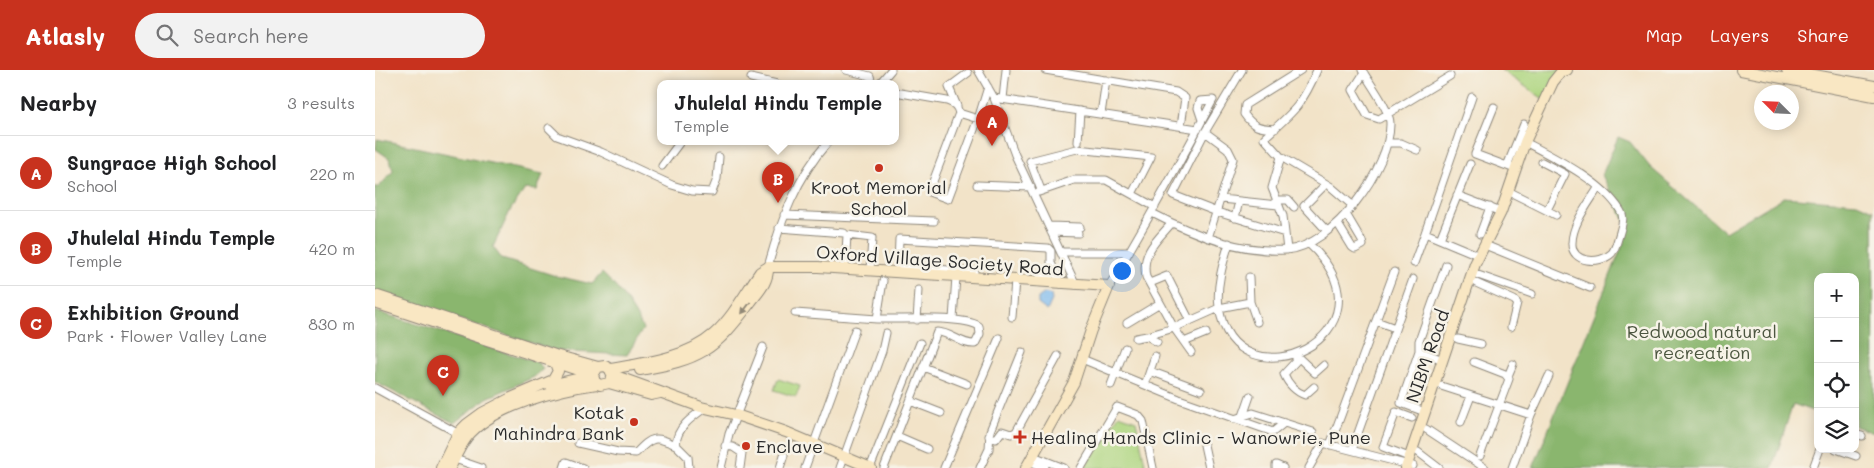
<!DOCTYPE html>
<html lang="en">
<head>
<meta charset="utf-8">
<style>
  :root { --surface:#fff; --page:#f2f2f2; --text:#202124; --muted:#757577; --line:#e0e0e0; --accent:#c8321e }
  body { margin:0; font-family:Mali,sans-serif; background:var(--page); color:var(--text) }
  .controls { position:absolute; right:15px; bottom:15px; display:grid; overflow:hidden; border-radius:10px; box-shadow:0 2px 12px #0003 }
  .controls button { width:45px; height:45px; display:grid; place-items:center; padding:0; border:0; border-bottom:1px solid var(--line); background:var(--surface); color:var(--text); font:25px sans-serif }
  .compass { position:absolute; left:1379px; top:15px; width:45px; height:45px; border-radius:50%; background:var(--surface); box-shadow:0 2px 12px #0003; rotate:294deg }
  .you { position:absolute; left:746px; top:200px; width:18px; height:18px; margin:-12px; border:4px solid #fff; border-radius:50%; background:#1a73e8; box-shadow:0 0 0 8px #1a73e833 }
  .badge { display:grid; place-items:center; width:32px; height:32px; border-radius:50%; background:var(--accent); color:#fff; font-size:16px; font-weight:700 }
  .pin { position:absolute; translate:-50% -41px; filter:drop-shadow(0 1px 2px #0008) }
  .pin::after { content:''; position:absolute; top:26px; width:18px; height:15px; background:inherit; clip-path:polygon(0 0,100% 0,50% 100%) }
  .popup { position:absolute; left:282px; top:10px; width:242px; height:65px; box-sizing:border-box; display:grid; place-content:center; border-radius:10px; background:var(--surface); filter:drop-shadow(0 1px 4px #0005); font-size:16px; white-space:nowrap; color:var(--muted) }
  .popup b { font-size:19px; color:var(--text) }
  .popup::after { content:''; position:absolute; left:50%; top:100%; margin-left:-10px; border:10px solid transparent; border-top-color:var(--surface) }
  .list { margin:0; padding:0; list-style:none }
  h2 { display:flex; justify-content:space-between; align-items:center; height:65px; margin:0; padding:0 20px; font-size:21px }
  h2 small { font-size:16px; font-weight:400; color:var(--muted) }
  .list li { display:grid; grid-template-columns:32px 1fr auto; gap:15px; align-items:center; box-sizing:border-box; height:75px; padding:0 20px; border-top:1px solid var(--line) }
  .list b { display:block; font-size:19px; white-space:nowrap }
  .list p { margin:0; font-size:16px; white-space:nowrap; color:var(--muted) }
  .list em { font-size:16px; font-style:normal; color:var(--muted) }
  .icon { flex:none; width:28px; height:28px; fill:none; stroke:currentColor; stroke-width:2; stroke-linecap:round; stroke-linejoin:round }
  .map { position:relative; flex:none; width:1499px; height:398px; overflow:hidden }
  header { display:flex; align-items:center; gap:30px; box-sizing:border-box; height:70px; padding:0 25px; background:var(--accent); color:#fff }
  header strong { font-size:24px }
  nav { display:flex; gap:28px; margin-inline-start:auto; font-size:18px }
  .search { width:350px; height:45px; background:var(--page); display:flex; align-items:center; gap:12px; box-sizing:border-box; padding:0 18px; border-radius:28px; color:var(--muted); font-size:19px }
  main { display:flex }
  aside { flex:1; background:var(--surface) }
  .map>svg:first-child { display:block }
  .green { fill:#add57f; stroke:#6c8055 }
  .forest { fill:#8ab66e; stroke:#5a704c }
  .water { fill:#7bb9ee; stroke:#53728c }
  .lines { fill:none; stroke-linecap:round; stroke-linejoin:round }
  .street-casing { stroke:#8e877a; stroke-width:9 }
  .secondary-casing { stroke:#8e877a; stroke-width:12 }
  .street { stroke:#fff; stroke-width:7 }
  .secondary { stroke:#f9e7c3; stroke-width:10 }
  .oneway { fill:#928977 }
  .poi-dot { fill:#c8321e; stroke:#f7f3e8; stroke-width:2 }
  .labels { text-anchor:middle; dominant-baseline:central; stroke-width:5; stroke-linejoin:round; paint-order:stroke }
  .poi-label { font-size:18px; fill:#2b2b2b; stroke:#f7f3e8; text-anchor:start }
  .street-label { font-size:18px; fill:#2b2b2b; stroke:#f7f3e8 }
  .park-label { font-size:18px; fill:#4c5640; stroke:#f7f3e8 }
</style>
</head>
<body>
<header>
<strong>Atlasly</strong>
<div class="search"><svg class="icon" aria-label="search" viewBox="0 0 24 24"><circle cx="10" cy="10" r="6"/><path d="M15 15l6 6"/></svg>Search here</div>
<nav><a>Map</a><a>Layers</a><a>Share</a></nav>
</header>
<main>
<aside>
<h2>Nearby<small>3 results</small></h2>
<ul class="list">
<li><span class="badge">A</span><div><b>Sungrace High School</b><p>School</p></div><em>220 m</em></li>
<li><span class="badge">B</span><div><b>Jhulelal Hindu Temple</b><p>Temple</p></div><em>420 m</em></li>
<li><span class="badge">C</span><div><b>Exhibition Ground</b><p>Park · Flower Valley Lane</p></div><em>830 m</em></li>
</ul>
</aside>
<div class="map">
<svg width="1499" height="398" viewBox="0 0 1499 398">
  <rect width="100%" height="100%" fill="#f7f3e8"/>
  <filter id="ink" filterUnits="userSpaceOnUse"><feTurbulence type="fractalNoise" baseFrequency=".02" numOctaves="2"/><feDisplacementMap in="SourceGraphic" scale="10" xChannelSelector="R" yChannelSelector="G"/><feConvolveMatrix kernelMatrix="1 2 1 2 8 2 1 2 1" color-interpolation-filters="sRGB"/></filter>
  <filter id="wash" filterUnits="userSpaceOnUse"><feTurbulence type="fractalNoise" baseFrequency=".0096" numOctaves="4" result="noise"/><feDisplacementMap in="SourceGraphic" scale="20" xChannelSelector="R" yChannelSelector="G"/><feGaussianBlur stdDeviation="1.12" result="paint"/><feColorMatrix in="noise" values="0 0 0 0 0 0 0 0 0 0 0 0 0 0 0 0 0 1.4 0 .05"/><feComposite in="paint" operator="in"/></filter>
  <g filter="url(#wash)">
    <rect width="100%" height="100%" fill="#f2e3c8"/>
    <path class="green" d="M1126 0H1194L1170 30Z
      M403 309 425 316 421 327 399 320Z
      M744 345 761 351 771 398H709Z"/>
    <path class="forest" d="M1243 67 1255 72 1275 97 1350 162 1409 127 1482 133 1498 140 1499 363 1480 356V207H1443V343L1418 334 1397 398H1158L1254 159 1227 105Z
      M2 69 168 104 162 120 150 119 136 139 118 177 127 189 181 206 217 214 227 203C245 220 258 237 268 259L252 285 181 281 0 222V117H4L18 101 15 89 1 79Z
      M0 241 164 293 168 299 159 307 112 328 79 353 0 312Z"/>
    <path class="water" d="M670 223 676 225 677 230 672 241 663 234V228Z"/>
  </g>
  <g filter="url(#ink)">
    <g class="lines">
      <g class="street-casing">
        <path id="street" d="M471 0 495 6 497 14
          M603 0 619 28 640 85 701 215
          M670 0 801 22 810 28 806 56
          M867 0 830 62 798 125 842 142 910 163
          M989 3 978 20 992 45 1004 49 1075 6
          M376 8 402 14
          M504 14 516 0
          M520 22 572 31C580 34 582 36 584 43L554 122 573 129 603 49 613 17
          M1097 27 1050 163 1105 186
          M619 28 823 59
          M628 29 631 0
          M582 36 574 17 593 3
          M1119 37 1100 84 1140 99
          M584 43 603 49
          M726 44 731 10
          M174 58 182 66 226 82 297 115 317 121 337 122 342 109 344 87
          M900 59C884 58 878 57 869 44L870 35 926 0
          M830 62 853 79 858 89 833 168
          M703 72 705 41
          M1150 72C1180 88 1227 111 1245 140 1250 147 1247 154 1245 162 1243 168 1241 178 1237 183 1225 195 1196 193 1197 173 1197 154 1214 133 1223 118
          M1014 73H1026L1042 80
          M906 87 955 116 977 135
          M1167 92 1190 104 1172 140
          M287 96 305 72
          M1132 96 1149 54
          M951 114 929 136 952 161
          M602 115 656 117
          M666 120 655 91 702 79 776 87 757 124
          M1133 121 1181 145
          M664 122 699 110H731L780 137
          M1082 125 1126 142
          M846 129 903 135
          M901 130H913L919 137
          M777 143C817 164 864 183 911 180 958 177 1016 97 1015 53 1015 40 994 12 987 0
          M409 145 559 151
          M860 148 864 131
          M796 154C781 171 766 183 771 207L799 258 816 282
          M963 154 977 177 980 179 988 175 987 171 971 144
          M674 156 705 157
          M404 158 469 163
          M676 162 703 163
          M1105 164 1115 137
          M1065 169 1095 94
          M854 173C848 193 841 216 844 237 859 342 1032 264 933 173
          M1110 175 1215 218
          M912 180 908 146 897 118 906 87 889 68C917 43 927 36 942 0
          M686 182H754
          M1039 193 1050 163
          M393 197C405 152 422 107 453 72
          M470 199 472 165 497 168 495 201
          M599 202 523 196 524 169 673 178 676 181V193L686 214
          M1103 205 1157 224
          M665 207H672L681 202
          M874 207 875 232 882 252
          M508 211 502 249C526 250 586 245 604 256L605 264 600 274C586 275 576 262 562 262L509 398
          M775 213 792 206 815 251
          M1101 213 1139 230 1142 233 1136 257
          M734 216C770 155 805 93 838 30L825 31 823 38 827 50
          M420 243 502 249
          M637 247 640 211
          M578 249 581 207
          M542 250 544 220
          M1001 251 1020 258
          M752 253 785 233
          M772 266 799 258 844 238 875 232
          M761 268 772 266 782 272
          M1083 269 1106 274
          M809 272 831 263
          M1044 281 1068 290
          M921 288H924L940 303 949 295
          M707 289 804 329 898 362 909 353
          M922 290 909 304C913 314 921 322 930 325L939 317
          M1099 292 1130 304 1134 309 1105 386
          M548 297 592 314
          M775 301 826 320
          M1133 306 1138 294
          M736 315 750 278
          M770 315 780 286
          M1066 316 1156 345 1174 306
          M0 318 86 365
          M535 331 566 343
          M1050 342 1026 333 1044 281V271L1071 195
          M868 346 875 326
          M859 349 878 343 938 362
          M1086 352 1096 326
          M1051 359 1110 398
          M1480 364 1487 366
          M522 366 552 379
          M614 366 621 369 627 361 636 364 641 362 683 286
          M203 373 243 382 261 383C277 366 280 366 301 375
          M829 375 834 398
          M955 375 1019 202
          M350 376 358 377 367 383 365 398
          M1461 379 1481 386
          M977 380 1038 209
          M1043 382 1064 398
          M658 386 689 398
          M1034 387 1008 377 1021 342 1037 348
          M77 388 106 398
          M655 391 670 398
          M189 398 191 392 208 398
          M314 398 313 387 301 375C301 358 317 347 330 338
          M346 398 354 364 388 277
          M405 398 409 385
          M430 398 480 260
          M465 398 507 281 511 263
          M495 398 545 273
          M569 398 624 268
          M605 398 614 379 615 361 647 282
          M706 398 742 337 763 345 768 351 778 398
          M901 398V395L908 398
          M934 398 948 373 1038 396
          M1137 398 1156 345
          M1438 398 1445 379"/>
      </g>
      <g class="secondary-casing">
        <path id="secondary" d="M1366 0 1499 26
          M1412 0 1499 16
          M393 197H443L734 216 716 260 699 312 651 398
          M0 225 180 285 223 297
          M0 233 218 305
          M235 300 238 306 234 313 225 315 220 312 218 305 223 297 230 296 235 299C270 293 312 288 339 264 358 247 371 222 385 202L393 197
          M265 300C325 290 339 281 375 233 383 222 394 212 393 197
          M238 305 326 337 361 345 411 362 496 398
          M234 313 276 325 285 323
          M175 315 214 306
          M66 398 83 363 92 354 107 343 136 328 178 310 183 301 180 293
          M75 398C80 388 85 376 92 367 117 336 184 319 222 314
          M1031 398 1100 194 1126 142 1150 72 1178 12 1186 2 1192 0"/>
      </g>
      <use href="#street" class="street"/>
      <use href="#secondary" class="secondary"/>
    </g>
    <defs><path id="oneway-solid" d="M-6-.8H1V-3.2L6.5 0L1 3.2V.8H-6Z" transform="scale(1.25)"/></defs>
    <use class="oneway" href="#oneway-solid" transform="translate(371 238) rotate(127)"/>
  </g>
  <g class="poi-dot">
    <circle cx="504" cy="98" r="5"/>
    <circle cx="259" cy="352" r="5"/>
    <path d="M642.5 359.5h5v5h5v5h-5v5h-5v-5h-5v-5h5z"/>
    <circle cx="371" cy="376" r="5"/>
  </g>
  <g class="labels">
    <g class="poi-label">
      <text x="504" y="117" text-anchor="middle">Kroot Memorial<tspan x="504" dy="21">School</tspan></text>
      <text x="249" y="342" text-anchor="end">Kotak<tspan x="249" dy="21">Mahindra Bank</tspan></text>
      <text x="656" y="367">Healing Hands Clinic - Wanowrie, Pune</text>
      <text x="381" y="376">Enclave</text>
    </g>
    <g class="street-label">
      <text transform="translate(565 190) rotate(4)">Oxford Village Society Road</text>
      <text transform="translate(1052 286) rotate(-71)">NIBM Road</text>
    </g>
    <g class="park-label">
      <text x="1327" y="261">Redwood natural<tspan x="1327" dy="21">recreation</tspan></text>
    </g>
  </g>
</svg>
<div class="controls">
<button>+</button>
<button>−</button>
<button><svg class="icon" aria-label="locate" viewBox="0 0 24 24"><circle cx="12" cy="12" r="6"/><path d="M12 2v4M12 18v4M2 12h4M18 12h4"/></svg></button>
<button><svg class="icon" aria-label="layers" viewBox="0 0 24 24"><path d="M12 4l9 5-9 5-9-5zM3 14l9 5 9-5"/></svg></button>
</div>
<svg class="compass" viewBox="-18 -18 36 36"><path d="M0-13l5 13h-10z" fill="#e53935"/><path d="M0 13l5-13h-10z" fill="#757577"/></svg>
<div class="you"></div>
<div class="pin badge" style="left:617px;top:76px">A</div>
<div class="pin badge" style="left:403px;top:133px">B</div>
<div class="popup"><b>Jhulelal Hindu Temple</b>Temple</div>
<div class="pin badge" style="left:68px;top:326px">C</div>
</div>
</main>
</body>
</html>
